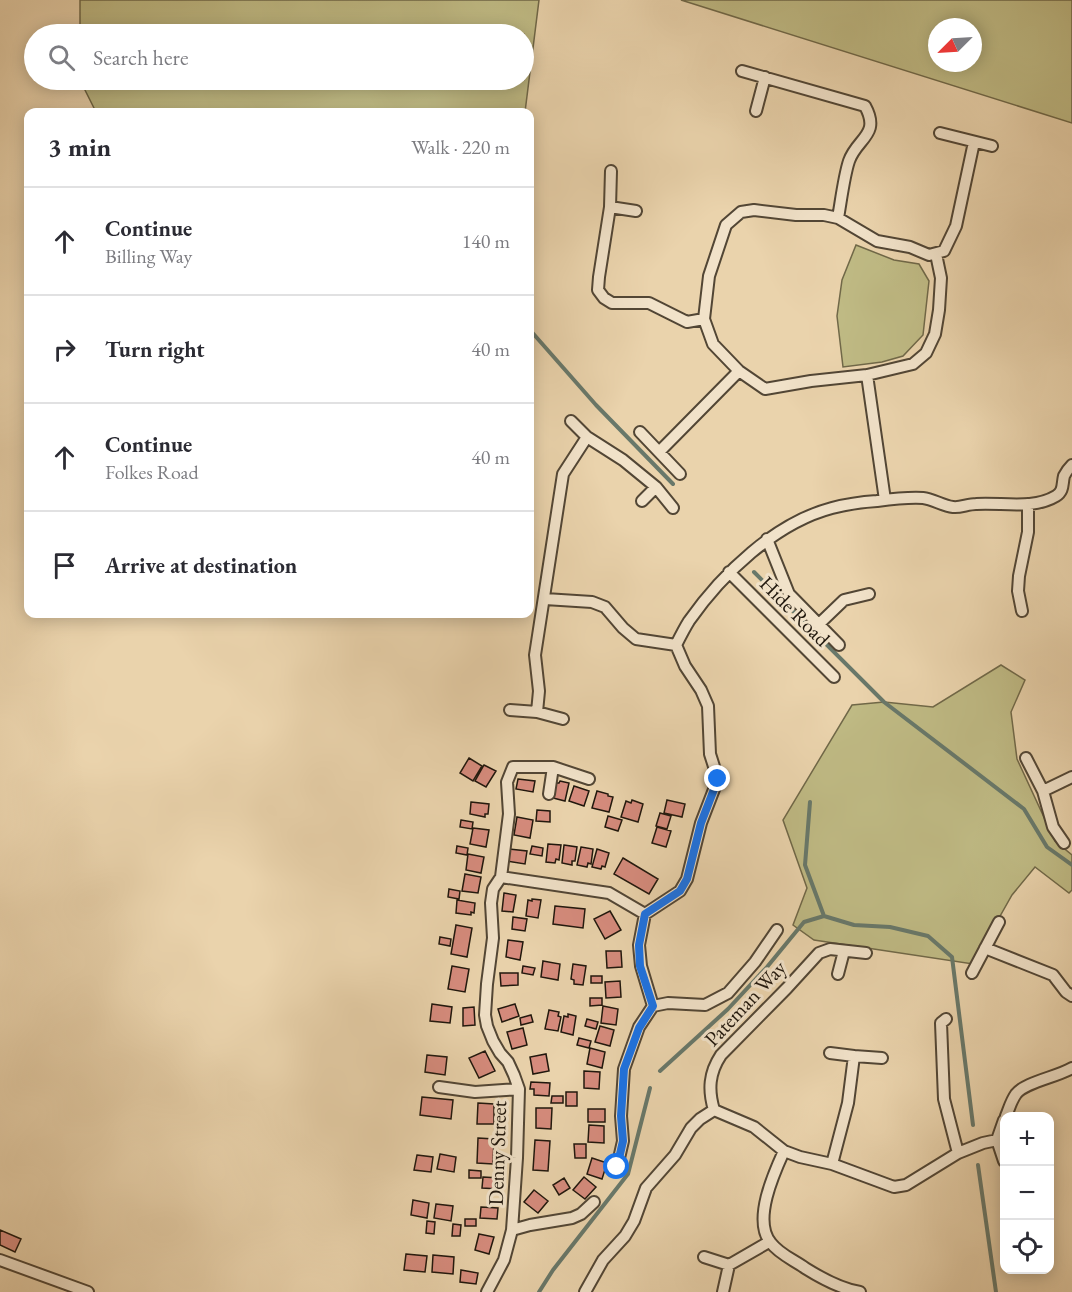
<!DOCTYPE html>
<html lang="en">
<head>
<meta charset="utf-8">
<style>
  :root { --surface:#fff; --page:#f2f2f3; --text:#2b2b33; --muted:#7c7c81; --line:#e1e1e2 }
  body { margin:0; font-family:"EB Garamond",serif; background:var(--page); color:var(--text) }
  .controls { position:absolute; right:18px; bottom:18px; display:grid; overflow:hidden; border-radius:12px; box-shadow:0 3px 15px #0003 }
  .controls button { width:54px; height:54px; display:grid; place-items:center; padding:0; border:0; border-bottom:2px solid var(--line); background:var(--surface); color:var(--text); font:30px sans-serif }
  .compass { position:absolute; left:928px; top:18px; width:54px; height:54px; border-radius:50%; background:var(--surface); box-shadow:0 3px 15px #0003; rotate:246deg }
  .stop { position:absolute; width:18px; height:18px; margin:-14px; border:4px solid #1a73e8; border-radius:50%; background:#fff }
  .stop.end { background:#1a73e8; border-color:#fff; box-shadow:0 2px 6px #0008 }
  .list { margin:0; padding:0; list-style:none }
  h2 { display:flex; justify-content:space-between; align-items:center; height:78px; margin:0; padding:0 24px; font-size:26px }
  h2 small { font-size:20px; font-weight:400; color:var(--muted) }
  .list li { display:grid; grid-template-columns:39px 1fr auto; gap:18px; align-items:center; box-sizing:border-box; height:108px; padding:0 24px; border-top:2px solid var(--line) }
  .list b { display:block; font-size:22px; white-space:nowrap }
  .list p { margin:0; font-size:20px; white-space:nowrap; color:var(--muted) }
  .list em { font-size:20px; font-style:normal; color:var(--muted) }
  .icon { flex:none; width:33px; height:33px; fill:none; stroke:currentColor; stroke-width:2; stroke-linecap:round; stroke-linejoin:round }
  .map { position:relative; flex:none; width:1072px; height:1292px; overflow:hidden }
  .search { position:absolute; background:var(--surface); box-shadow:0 3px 15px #0003; left:24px; top:24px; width:510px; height:66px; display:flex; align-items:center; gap:15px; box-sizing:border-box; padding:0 21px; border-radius:33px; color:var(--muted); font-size:22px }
  .panel { position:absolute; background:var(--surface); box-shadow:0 3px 15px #0003; left:24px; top:108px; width:510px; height:510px; border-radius:12px }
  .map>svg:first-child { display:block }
  .green { fill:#bfba84; stroke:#706848; stroke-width:1.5; fill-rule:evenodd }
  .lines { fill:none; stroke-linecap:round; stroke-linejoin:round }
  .stream { stroke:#68786a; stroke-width:4 }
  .building { fill:#d78c7e; stroke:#20170d; stroke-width:1.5 }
  .street-casing { stroke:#524635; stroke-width:14 }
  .street { stroke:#f1e2c9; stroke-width:10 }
  .route { stroke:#1a73e8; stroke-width:8 }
  .labels { text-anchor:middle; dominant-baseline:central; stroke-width:6; stroke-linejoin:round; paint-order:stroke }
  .street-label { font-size:21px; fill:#20170d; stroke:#f1e2c9 }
</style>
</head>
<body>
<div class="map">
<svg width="1072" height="1292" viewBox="0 0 1072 1292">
  <rect width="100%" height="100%" fill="#ead3ac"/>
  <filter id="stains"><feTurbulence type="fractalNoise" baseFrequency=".00333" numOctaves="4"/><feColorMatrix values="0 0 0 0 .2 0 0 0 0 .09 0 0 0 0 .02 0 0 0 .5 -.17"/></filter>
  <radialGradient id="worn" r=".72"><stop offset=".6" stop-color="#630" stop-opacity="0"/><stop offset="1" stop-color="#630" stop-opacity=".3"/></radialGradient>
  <path class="green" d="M80 0H539L525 112H96L81 82V80H524V34H80Z
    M681 0H1072V123ZM937 27H973V63H937Z
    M856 245 894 260 919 264 929 281 923 335 903 356 882 362 843 367 837 316 842 280Z
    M1001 665 1025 680 1011 712 1017 759 1055 841 1072 855V890L1069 893 1035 867 1012 895 973 964 814 940 793 925 807 888 783 820 852 705 884 702 933 707Z"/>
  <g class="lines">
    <path class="stream" d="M530 330 596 405 673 484
      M754 572 884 702 1024 809 1047 847 1072 865
      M824 916 854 925 890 927 928 936 952 957 973 1125
      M660 1071 728 1009 767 967 804 922 824 916 805 865 810 802
      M978 1165 996 1292
      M539 1292 553 1270 628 1174 650 1088"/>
  </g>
  <path class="building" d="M469 758 482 766 473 781 460 773Z
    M484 765 496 771 486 787 475 781Z
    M518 779 535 781 533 792 516 789Z
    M560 781 569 783 565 801 553 798 556 783H559Z
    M574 786 589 791 584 806 569 801Z
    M597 791 608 794V796L613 797 609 812 592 808Z
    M632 800 643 804 638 822 621 817 626 801 631 803Z
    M667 800 685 804 682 817 664 813Z
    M471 802 489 804 488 814H485V817L470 814Z
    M537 810 550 811V822L536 821Z
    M660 813 671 816 667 829 656 826Z
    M608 816 622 820 618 831 605 827Z
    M517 817 533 820 530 838 514 835Z
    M461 820 473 822 472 829 460 827Z
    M657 827 671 831 666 847 652 843Z
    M473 828 489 830 486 847 470 844Z
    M548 844 561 845 559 860 556 859 555 863 546 862Z
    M564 845 577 847 575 861H572V865L562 863Z
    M457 846 468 848 467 855 456 853Z
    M532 846 543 848 542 856 530 854Z
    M581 847 593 849 591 864 588 863 587 867 577 865Z
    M509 849 527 851 525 864 507 861Z
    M597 849 609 853 605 867 602 866 601 869 592 867Z
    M468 854 484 857 481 873 466 870Z
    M623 858 658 879 649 894 614 874Z
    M465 874 481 877 478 893 462 891Z
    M449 889 460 891 459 899 448 897Z
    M504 893 516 895 513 912 502 911Z
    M532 899 541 900 538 918 526 916 528 900 532 901Z
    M457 900 475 903 474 913 471 912V915L456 913Z
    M555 906 585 909 583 928 553 924Z
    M610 911 621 930 605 939 594 919Z
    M513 917 527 919 525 931 512 929Z
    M456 925 472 928 467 957 451 954Z
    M440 937 451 939 450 946 439 944Z
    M508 940 523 942 520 960 506 957Z
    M606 951H621L622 967 607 968Z
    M543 961 560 964 558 980 541 977Z
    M573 964 586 966 583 985 574 984V980L571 979Z
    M452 966 469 969 465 992 448 989Z
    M523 966 535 968 533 975 522 973Z
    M500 973H518V985L501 986Z
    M591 976H602V983H591Z
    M620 981 621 997 606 998 605 982Z
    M590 998H602V1005L590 1006Z
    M432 1004 452 1007 450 1023 430 1021Z
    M515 1004 519 1016 502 1022 498 1009Z
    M603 1006 618 1009 616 1025 601 1023Z
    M474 1007 475 1025 463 1026V1008Z
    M549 1010 559 1012 558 1016 561 1017 558 1031 545 1029Z
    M568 1014 576 1016 573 1035 561 1032 564 1016 568 1017Z
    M531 1015 533 1022 521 1025 520 1018Z
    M587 1019 598 1022 596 1029 585 1026Z
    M600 1026 614 1030 610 1046 595 1042Z
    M523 1028 527 1045 512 1049 507 1032Z
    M579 1038 591 1041 589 1048 577 1045Z
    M590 1048 605 1052 602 1068 587 1064Z
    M485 1051 495 1071 479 1078 469 1058Z
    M546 1054 549 1071 533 1074 530 1057Z
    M427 1055 447 1057 445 1075 425 1072Z
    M584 1071 600 1072 599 1089 584 1088Z
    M531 1082 550 1083 549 1096 534 1095V1089H530Z
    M566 1092H577V1106H566Z
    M552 1096H563V1103H551Z
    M422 1097 453 1100 451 1119 420 1115Z
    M478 1103 494 1104V1124H477Z
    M536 1108H552L551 1129 536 1128Z
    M588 1109H605V1122H588Z
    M589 1125 604 1126V1143L588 1142Z
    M478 1138 494 1139 493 1164 477 1163Z
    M535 1140 550 1141 548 1171 533 1170Z
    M574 1144H586V1158H575Z
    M440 1154 456 1157 454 1172 437 1169Z
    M417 1155 433 1157 431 1172 414 1170Z
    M592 1158 607 1163 602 1179 587 1174Z
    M469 1170 481 1171V1178H469Z
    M483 1177 499 1178V1189L482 1188Z
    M584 1177 596 1187 585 1199 573 1190Z
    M564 1178 570 1188 559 1195 553 1185Z
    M534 1190 548 1201 538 1213 524 1202Z
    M413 1200 429 1203 427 1218 411 1215Z
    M436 1204 453 1206 451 1221 434 1218Z
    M481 1207 498 1208 497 1219 480 1218Z
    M465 1219H476V1226H465Z
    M427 1221 435 1222 434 1234 426 1233Z
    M453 1224 461 1225 460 1236H452Z
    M0 1230 21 1239 15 1252 0 1245Z
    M479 1234 494 1237 489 1254 475 1250Z
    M406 1254 427 1256 425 1272 404 1270Z
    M433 1255 454 1257 453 1274 432 1272Z
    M461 1270 478 1273 476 1284 460 1282Z"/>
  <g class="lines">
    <g class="street-casing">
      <path id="street" d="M742 71 865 106C881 135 857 138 849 161 844 176 841 201 838 218
        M756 111 765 77
        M940 133 992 146
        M611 171 610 207 599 277 598 290 604 298 612 303H649L687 322 704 319
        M610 207 636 211
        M936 254 941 278 939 310 935 334 926 353 913 364 867 375 811 381 765 389 739 371 713 344 704 319 709 276 726 225 741 212 754 210 796 215H824L838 218 877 241 910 247 929 255 944 251 956 226 974 142
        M867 375 885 500
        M571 421 587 437 623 460 656 487 673 508
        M640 432 680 474
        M659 452 739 371
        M642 501 656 487
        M767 539 789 594 839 645
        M729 572 834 677
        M545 599 592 602 605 607 623 628 636 639 676 645
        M1022 611 1018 591 1019 576 1028 532V504
        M819 624 844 600 869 594
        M676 645C680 637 684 629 689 621 722 574 775 523 832 508 847 504 862 502 877 501 892 499 908 497 923 498 933 499 943 506 953 507 960 508 968 504 976 504 1001 502 1033 510 1056 496 1064 491 1062 484 1064 476 1066 472 1069 468 1072 465
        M510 710 537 712 563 719
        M537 712 539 691 535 655 563 474 587 437
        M1026 758 1043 791 1053 827 1064 843
        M1043 791 1072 777
        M549 794 553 767
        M501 877 609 893 645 914 680 891 687 879 701 823 718 779 710 754 708 706 701 690 685 666 676 645
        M985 948 1053 975 1066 992 1072 996
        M972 973 999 922
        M838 974 844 951
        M653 1006 668 1003 705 1005 728 993 755 962 777 930
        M946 1019 941 1023 944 1099 958 1153
        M830 1053 854 1056
        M439 1087 475 1092 519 1089
        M714 1110 754 1127 784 1151 800 1157 832 1164 894 1187 906 1185 958 1153 983 1143 997 1140 1004 1120
        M714 1110C708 1090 709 1073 721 1055L787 988 819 953 830 949 866 953
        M1006 1116C1009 1109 1011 1101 1016 1094 1025 1082 1057 1077 1072 1068
        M997 1140 1004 1161
        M784 1151C774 1173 752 1221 771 1243 779 1254 794 1260 805 1268 821 1278 841 1289 860 1292
        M832 1164 848 1103 854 1056 882 1058
        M617 1167 623 1141 621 1116 624 1069 639 1027 653 1006 641 966 639 945 645 914
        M512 1230 530 1225 572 1218 581 1214 594 1202
        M704 1257 729 1265 769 1242
        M0 1260 88 1292
        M487 1292 504 1260 512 1230 517 1158 519 1089 514 1075 508 1062 500 1053 493 1041 487 1026 485 1015 487 984 493 938 491 903 493 889 501 877 509 814 507 782 513 767H553L589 779
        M585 1292 603 1260 625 1236 634 1221 646 1188 675 1155 691 1128 700 1119 714 1110
        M723 1292 729 1265"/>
    </g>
    <use href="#street" class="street"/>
  </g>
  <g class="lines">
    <path class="route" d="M617 1167 623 1141 621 1116 624 1069 639 1028 653 1006 640 966 639 945 645 914 680 891 687 879 701 823 718 779"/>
  </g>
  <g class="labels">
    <g class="street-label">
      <text transform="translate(795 611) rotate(45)">Hide Road</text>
      <text transform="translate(745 1003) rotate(-47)">Pateman Way</text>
      <text transform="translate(497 1153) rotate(-88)">Denny Street</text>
    </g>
  </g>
  <rect width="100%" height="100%" filter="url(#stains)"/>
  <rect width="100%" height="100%" fill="url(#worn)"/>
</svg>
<div class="controls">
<button>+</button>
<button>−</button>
<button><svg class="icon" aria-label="locate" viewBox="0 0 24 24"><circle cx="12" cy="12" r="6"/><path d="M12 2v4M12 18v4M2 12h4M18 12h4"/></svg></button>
</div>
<svg class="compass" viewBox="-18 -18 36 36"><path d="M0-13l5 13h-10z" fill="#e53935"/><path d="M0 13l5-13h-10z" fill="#7c7c81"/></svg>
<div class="stop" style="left:617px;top:1167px"></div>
<div class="stop end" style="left:718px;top:779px"></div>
<div class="search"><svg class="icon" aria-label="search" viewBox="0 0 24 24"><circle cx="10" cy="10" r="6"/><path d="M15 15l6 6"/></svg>Search here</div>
<section class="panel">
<h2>3 min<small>Walk · 220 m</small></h2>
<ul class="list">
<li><svg class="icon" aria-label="ahead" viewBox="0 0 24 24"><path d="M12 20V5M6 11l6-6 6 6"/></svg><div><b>Continue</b><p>Billing Way</p></div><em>140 m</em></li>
<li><svg class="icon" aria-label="right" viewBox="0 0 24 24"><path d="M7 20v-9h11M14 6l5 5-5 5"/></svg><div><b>Turn right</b></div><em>40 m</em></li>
<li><svg class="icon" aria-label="ahead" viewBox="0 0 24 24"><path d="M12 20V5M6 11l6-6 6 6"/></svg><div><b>Continue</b><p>Folkes Road</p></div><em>40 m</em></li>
<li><svg class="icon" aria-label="arrive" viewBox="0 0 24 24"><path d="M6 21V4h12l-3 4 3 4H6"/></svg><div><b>Arrive at destination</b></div></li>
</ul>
</section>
</div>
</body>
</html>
